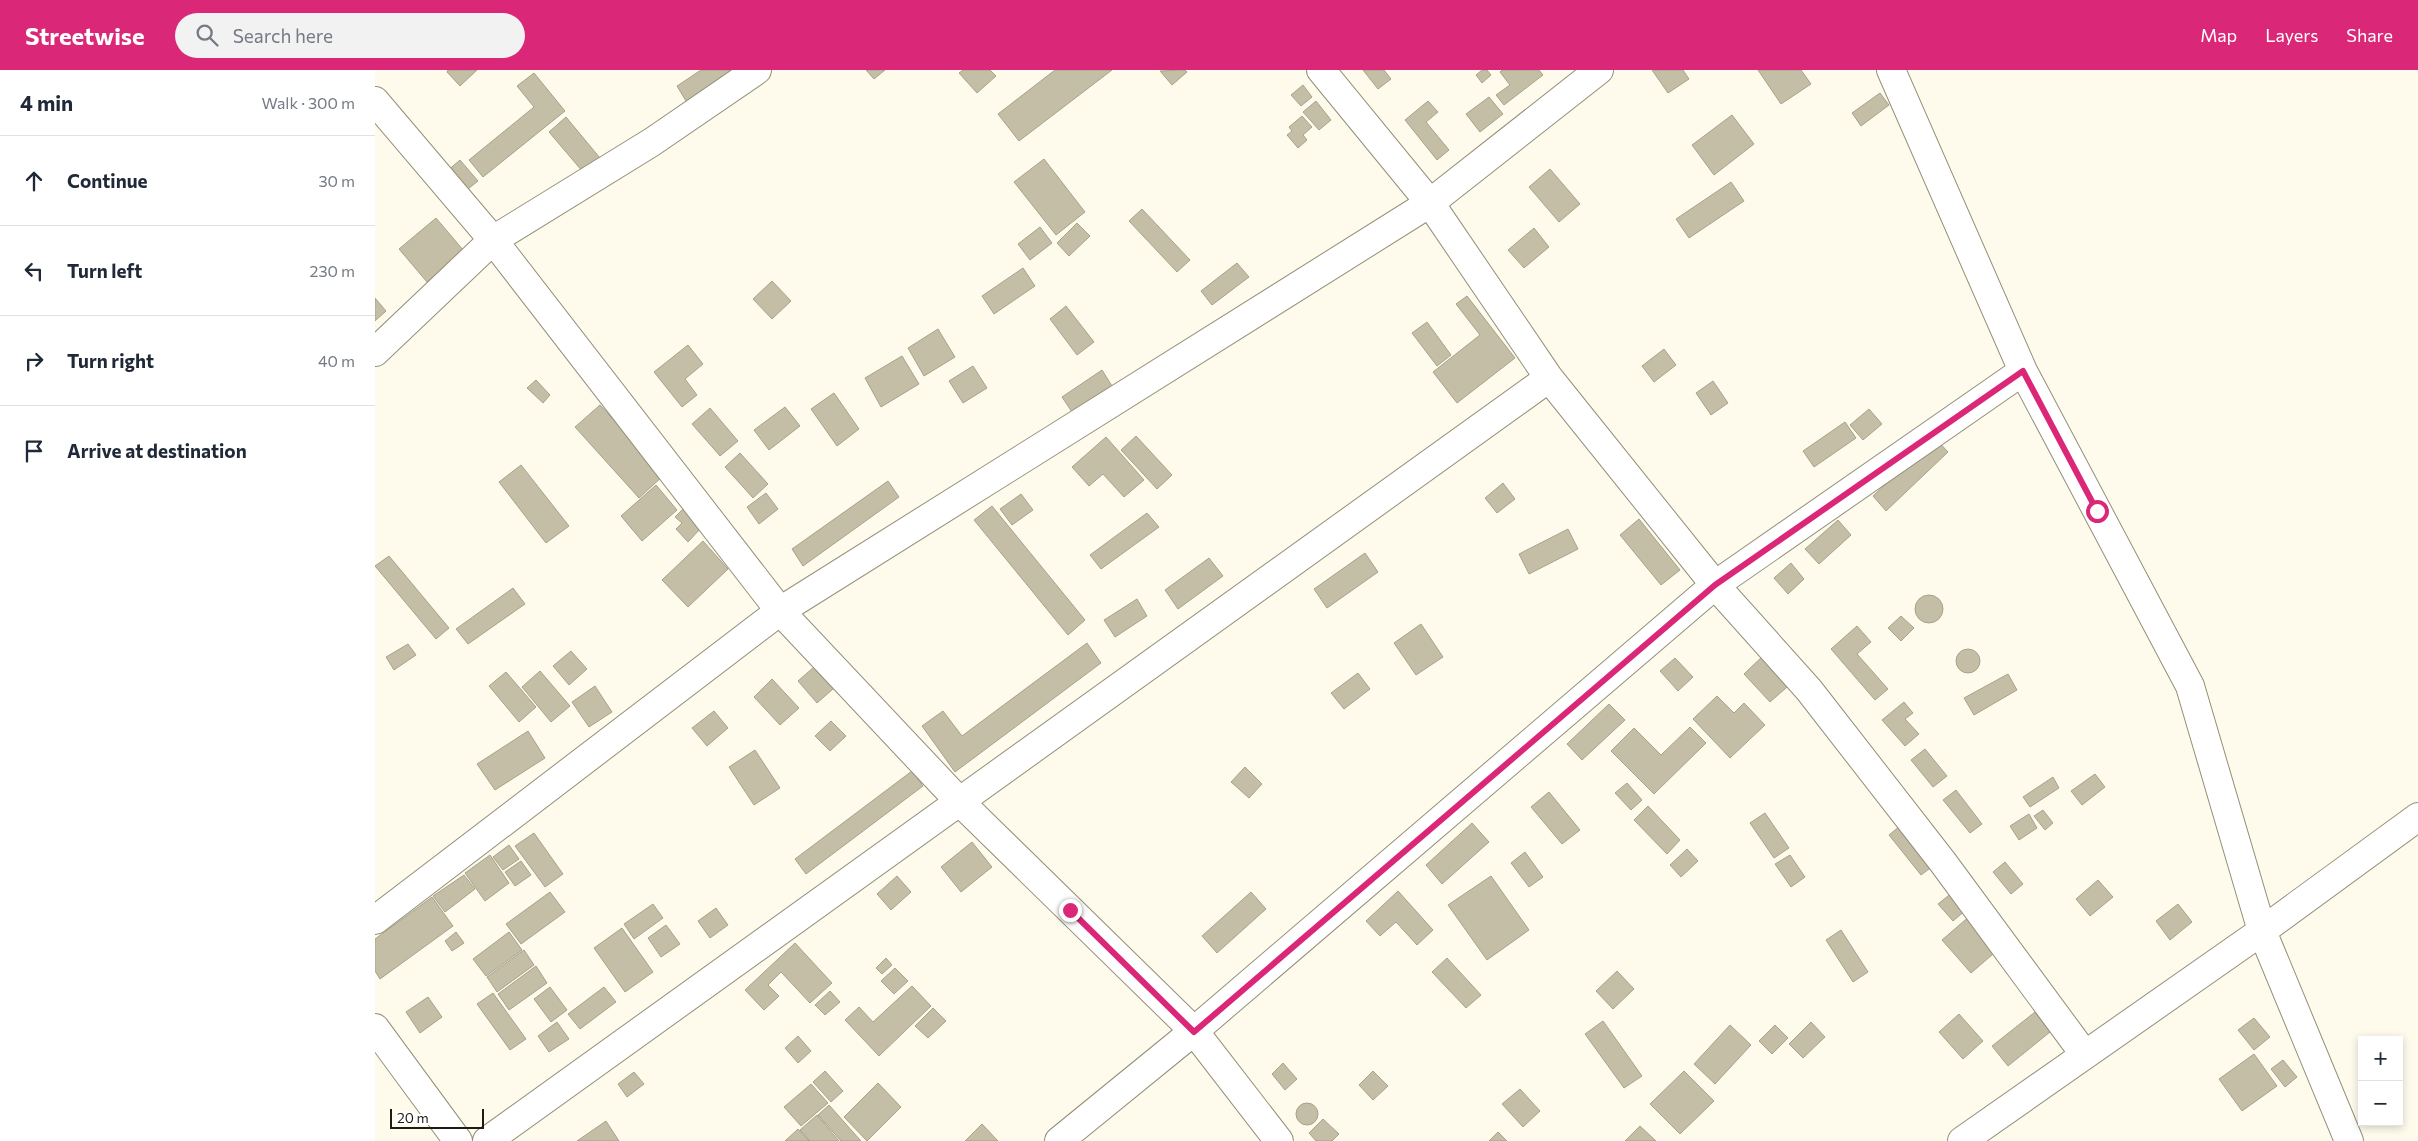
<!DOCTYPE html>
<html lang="en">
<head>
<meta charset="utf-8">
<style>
  :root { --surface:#fff; --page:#f2f2f3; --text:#1f2937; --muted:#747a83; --line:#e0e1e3; --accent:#db2777 }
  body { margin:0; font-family:Commissioner,sans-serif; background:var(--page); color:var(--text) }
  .controls { position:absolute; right:15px; bottom:15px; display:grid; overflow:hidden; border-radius:0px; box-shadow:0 2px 8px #0003 }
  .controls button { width:45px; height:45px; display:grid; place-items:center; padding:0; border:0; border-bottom:1px solid var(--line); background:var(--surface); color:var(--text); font:25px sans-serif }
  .scale { position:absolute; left:15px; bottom:12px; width:94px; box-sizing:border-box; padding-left:5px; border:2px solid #1d1b12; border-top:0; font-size:14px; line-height:18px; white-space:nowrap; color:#1d1b12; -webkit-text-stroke:4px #fff; paint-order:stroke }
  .stop { position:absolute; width:15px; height:15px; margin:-11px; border:4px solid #db2777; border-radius:50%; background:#fff }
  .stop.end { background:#db2777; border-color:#fff; box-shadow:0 1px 5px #0008 }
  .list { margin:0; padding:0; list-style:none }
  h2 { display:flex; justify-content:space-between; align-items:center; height:65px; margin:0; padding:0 20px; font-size:21px }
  h2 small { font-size:16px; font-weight:400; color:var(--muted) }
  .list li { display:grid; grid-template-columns:32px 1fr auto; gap:15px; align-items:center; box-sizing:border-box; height:90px; padding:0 20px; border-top:1px solid var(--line) }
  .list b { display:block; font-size:19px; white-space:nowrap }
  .list em { font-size:16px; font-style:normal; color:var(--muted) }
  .icon { flex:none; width:28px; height:28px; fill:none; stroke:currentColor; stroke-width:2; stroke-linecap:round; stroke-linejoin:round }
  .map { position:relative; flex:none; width:2043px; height:1071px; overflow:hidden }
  header { display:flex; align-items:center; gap:30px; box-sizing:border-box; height:70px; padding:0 25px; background:var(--accent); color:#fff }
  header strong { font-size:24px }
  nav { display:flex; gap:28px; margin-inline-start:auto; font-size:18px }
  .search { width:350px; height:45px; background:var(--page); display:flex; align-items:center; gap:12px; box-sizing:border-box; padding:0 18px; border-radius:28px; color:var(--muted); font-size:19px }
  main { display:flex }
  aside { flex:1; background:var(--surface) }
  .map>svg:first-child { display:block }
  .building { fill:#c3bea5; stroke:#a7a28a }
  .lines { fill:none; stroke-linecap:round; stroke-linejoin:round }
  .minor-casing { stroke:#948f78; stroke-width:30 }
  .minor { stroke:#fff; stroke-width:28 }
  .route { stroke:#db2777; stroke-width:6 }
</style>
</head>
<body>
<header>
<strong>Streetwise</strong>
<div class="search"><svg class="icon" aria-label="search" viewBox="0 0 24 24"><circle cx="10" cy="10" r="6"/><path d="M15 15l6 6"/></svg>Search here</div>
<nav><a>Map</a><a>Layers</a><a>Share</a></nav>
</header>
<main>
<aside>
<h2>4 min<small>Walk · 300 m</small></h2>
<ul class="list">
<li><svg class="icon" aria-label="ahead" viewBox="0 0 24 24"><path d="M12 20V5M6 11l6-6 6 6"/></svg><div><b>Continue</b></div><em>30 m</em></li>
<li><svg class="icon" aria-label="left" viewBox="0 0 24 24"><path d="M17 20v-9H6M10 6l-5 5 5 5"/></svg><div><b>Turn left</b></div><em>230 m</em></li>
<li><svg class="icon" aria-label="right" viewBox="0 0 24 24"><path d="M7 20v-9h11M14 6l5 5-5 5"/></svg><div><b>Turn right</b></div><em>40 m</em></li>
<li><svg class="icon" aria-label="arrive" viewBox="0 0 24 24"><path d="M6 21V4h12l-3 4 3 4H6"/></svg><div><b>Arrive at destination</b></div></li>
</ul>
</aside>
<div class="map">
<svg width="2043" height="1071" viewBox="0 0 2043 1071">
  <rect width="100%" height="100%" fill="#fffbec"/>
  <path class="building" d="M73 0H102L85 16 72 2Z
    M326 0H370L314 36 302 16Z
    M491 0H510L499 9Z
    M588 0H615L621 6 602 23 584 3Z
    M680 0H737L644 71 623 44Z
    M810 0 812 2 797 15 785 1Z
    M988 0H1009L1016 9 1003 19Z
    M1107 0H1112L1116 5 1107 13 1101 5Z
    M1127 0H1164L1168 5 1129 35 1121 25 1135 15 1125 2Z
    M1277 0H1308L1314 9 1293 23Z
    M1383 0H1426L1436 14 1406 34Z
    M159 3 190 41 108 107 94 90 159 37 142 16Z
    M928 15 937 27 926 36 916 25Z
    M1505 23 1514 35 1486 56 1477 43Z
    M1114 27 1128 44 1105 62 1091 44Z
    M941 31 956 50 944 60 928 42Z
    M1053 31 1063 42 1051 52 1074 80 1062 90 1030 50Z
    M1357 45 1379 74 1339 105 1317 75Z
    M927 46 937 57 928 65 932 70 923 78 912 65 917 61 914 57Z
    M191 47 225 88 208 102 174 62Z
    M669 89 710 142 681 165 639 112Z
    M85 90 103 111 88 123 71 102Z
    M1175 99 1205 134 1184 152 1154 117Z
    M1356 112 1369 131 1314 168 1301 149Z
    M767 139 815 190 802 202 754 151Z
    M61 148 89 181 52 212 24 179Z
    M702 153 715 166 694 186 682 173Z
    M665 157 677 173 655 190 643 174Z
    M1159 158 1174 177 1149 198 1133 180Z
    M862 193 874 207 837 235 826 221Z
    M648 198 660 216 619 244 607 226Z
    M397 211 416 231 397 249 378 229Z
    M1092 226 1140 288 1082 333 1058 302 1105 265 1081 234Z
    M0 228 11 241 0 251Z
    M691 236 719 272 702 285 675 249Z
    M1052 252 1076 285 1062 296 1037 263Z
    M563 259 580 287 549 306 533 278Z
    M313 275 328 294 310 309 322 325 307 337 279 302Z
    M1289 279 1301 295 1279 312 1267 296Z
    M527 286 544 314 506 337 490 308Z
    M598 296 612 318 588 333 574 311Z
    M727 300 737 316 697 342 687 327Z
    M161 310 175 325 168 333 152 318Z
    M1338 311 1353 333 1336 345 1321 323Z
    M459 323 484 359 462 376 436 339Z
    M225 335 289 405 264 428 200 357Z
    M410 337 425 356 394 380 379 360Z
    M335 338 363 371 345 386 317 354Z
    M1494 339 1507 354 1488 370 1475 355Z
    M1470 352 1481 368 1439 397 1428 381Z
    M761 366 797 405 782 419 746 380Z
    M731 367 769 410 749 427 728 404 714 416 697 397Z
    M1560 368 1573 382 1511 441 1498 426Z
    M365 383 393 414 378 428 350 397Z
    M146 395 194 456 171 473 124 412Z
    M513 411 524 427 428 496 417 479Z
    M1128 413 1140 429 1122 443 1110 428Z
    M281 415 302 440 267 471 246 446Z
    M391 423 403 439 384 454 372 437Z
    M646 424 658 440 637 455 625 439Z
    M617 436 710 550 693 565 599 450Z
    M308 439 326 458 313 472 301 459 307 453 300 447Z
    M772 443 784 457 726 499 715 485Z
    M1264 449 1305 500 1286 515 1245 465Z
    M1463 450 1476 465 1444 494 1430 479Z
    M1193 459 1203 479 1154 504 1144 484Z
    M328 471 353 499 313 537 287 510Z
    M990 483 1003 502 952 538 939 519Z
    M14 486 74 558 61 569 0 496Z
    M834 488 848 506 803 539 790 520Z
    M1416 493 1429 509 1413 524 1399 508Z
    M138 518 150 534 93 574 81 559Z
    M1540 539a14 14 0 1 1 28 0a14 14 0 1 1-28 0Z
    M762 529 772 546 740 567 729 550Z
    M1526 546 1539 558 1526 571 1513 558Z
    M1046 554 1068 587 1041 605 1019 573Z
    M1482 556 1496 572 1482 584 1513 619 1500 630 1456 579Z
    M712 573 726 593 580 702 547 656 568 641 587 666Z
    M33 574 41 585 19 600 11 587Z
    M1581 591a12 12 0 1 1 24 0a12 12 0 1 1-24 0Z
    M196 581 212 599 194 615 178 596Z
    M1392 582 1419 611 1395 632 1369 604Z
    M1300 588 1318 607 1303 621 1285 601Z
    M447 590 466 612 442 633 423 611Z
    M165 601 195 636 176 652 147 617Z
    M131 602 161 637 144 652 114 616Z
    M983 603 995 619 969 639 956 623Z
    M1633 604 1642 620 1599 645 1589 628Z
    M397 609 424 638 405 655 379 627Z
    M220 616 237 642 214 657 197 632Z
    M1342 626 1359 643 1369 633 1390 655 1355 688 1318 649Z
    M1529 632 1538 643 1530 649 1544 664 1530 676 1507 650Z
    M1234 634 1250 650 1207 690 1192 674Z
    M339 641 353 658 332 676 317 658Z
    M456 651 471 666 455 681 440 666Z
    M1315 657 1331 673 1279 724 1236 681 1259 658 1286 685Z
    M153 661 170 688 120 720 102 694Z
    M1550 679 1572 706 1558 717 1536 690Z
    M380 680 405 718 379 735 354 697Z
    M870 697 887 714 874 728 856 712Z
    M537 701 548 716 431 804 420 789Z
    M1720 704 1730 717 1707 735 1696 721Z
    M1678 707 1684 718 1655 737 1648 727Z
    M1252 713 1267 730 1256 740 1240 723Z
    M1581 720 1607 754 1595 763 1568 730Z
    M1174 722 1205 760 1187 774 1156 737Z
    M1273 736 1305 770 1292 784 1259 750Z
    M1668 740 1678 753 1670 760 1659 746Z
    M1390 743 1414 778 1399 788 1375 753Z
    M1654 744 1662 758 1644 770 1635 756Z
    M1530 752 1562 793 1546 805 1514 765Z
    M1097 753 1114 772 1067 814 1051 795Z
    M159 763 188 804 170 817 140 776Z
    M597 772 617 797 586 822 566 797Z
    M134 775 144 789 128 800 118 787Z
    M1312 779 1323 791 1306 807 1295 795Z
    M1150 782 1168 807 1154 817 1136 793Z
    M115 785 134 813 110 831 90 803Z
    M1415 785 1430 807 1416 817 1400 794Z
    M146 791 156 805 140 816 130 802Z
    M1630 792 1648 814 1636 824 1618 802Z
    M89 805 100 819 70 842 58 826Z
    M522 806 536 822 516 840 502 824Z
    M1116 806 1154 860 1112 890 1073 835Z
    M1723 810 1738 827 1715 846 1701 829Z
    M1023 821 1058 860 1042 875 1021 852 1005 866 991 851Z
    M175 822 190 842 146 874 131 854Z
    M876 822 891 839 842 883 827 866Z
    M1578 822 1592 839 1578 851 1563 834Z
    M57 827 78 856 5 909 0 901V869Z
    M278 834 288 848 259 869 249 854Z
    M1803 834 1817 852 1795 870 1781 851Z
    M341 838 353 855 335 868 323 851Z
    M1596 845 1625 878 1596 903 1567 870Z
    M291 855 305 874 286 887 273 868Z
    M247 858 278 902 250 922 219 878Z
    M1466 860 1493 902 1478 912 1451 870Z
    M81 862 89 873 77 881 70 871Z
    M134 862 147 880 111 906 98 889Z
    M420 873 457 913 435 933 406 902 393 915 404 926 389 940 370 920Z
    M149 880 159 895 122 922 112 907Z
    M511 888 517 895 507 904 501 898Z
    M1072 888 1106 925 1091 938 1057 902Z
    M161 896 172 913 134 940 123 924Z
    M520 898 533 911 519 924 506 911Z
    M1242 901 1259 919 1238 939 1221 921Z
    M537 916 556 936 504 986 470 950 484 937 498 952Z
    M175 917 192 940 176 952 159 929Z
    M229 917 241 932 205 959 193 944Z
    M455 921 465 932 450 945 440 935Z
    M118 923 151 969 135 980 102 934Z
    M53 927 67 947 45 963 31 942Z
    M558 938 571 951 553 968 540 956Z
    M1660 942 1675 962 1633 996 1617 976Z
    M1584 944 1608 971 1588 989 1564 962Z
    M1879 948 1895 967 1879 980 1863 960Z
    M1228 951 1267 1006 1249 1018 1210 964Z
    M182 952 194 969 174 982 163 966Z
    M1436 952 1450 967 1428 988 1414 974Z
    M1355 955 1376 975 1340 1014 1319 994Z
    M1400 955 1413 968 1397 984 1384 971Z
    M423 966 436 981 423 993 410 978Z
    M1879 984 1902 1016 1867 1041 1844 1009Z
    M1908 990 1922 1007 1910 1017 1896 999Z
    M908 993 922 1009 910 1020 897 1004Z
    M450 1001 468 1021 456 1032 438 1012Z
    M998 1001 1013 1016 998 1030 984 1015Z
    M1309 1001 1339 1031 1305 1064 1275 1034Z
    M259 1002 269 1014 252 1027 243 1014Z
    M503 1013 526 1037 492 1071 469 1047Z
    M436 1014 453 1033 426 1056 409 1037Z
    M1145 1019 1165 1041 1148 1057 1127 1034Z
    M921 1044a11 11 0 1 1 22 0a11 11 0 1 1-22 0Z
    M454 1035 486 1071H466L443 1045Z
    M442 1045 464 1071H435L425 1060Z
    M948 1049 964 1064 957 1071H941L934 1063Z
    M231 1051 244 1071H202Z
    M607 1054 623 1071H590Z
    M1265 1056 1281 1071H1250Z
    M423 1059 434 1071H410Z
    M1123 1062 1132 1071H1114Z"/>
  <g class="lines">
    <g class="minor-casing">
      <path id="minor" d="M946 0 1055 133 1174 308 1340 515 1434 620 1567 791 1710 985
        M1516 0 1648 301 1815 616 1887 861 1974 1071
        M0 31 118 170 405 541 584 731 819 961 904 1071
        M0 282 118 170 277 72 382 0
        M0 850 405 541 1055 133 1224 0
        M0 958 83 1071
        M112 1071 1174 308
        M684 1071 819 961 1340 515 1648 301
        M1587 1071 1887 861 2043 747"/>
    </g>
    <use href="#minor" class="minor"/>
  </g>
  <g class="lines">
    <path class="route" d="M695 840 819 962 1340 515 1648 301 1722 441"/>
  </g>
</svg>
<div class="controls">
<button>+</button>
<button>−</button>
</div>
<div class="scale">20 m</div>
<div class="stop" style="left:1722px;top:441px"></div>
<div class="stop end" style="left:695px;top:840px"></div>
</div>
</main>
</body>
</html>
